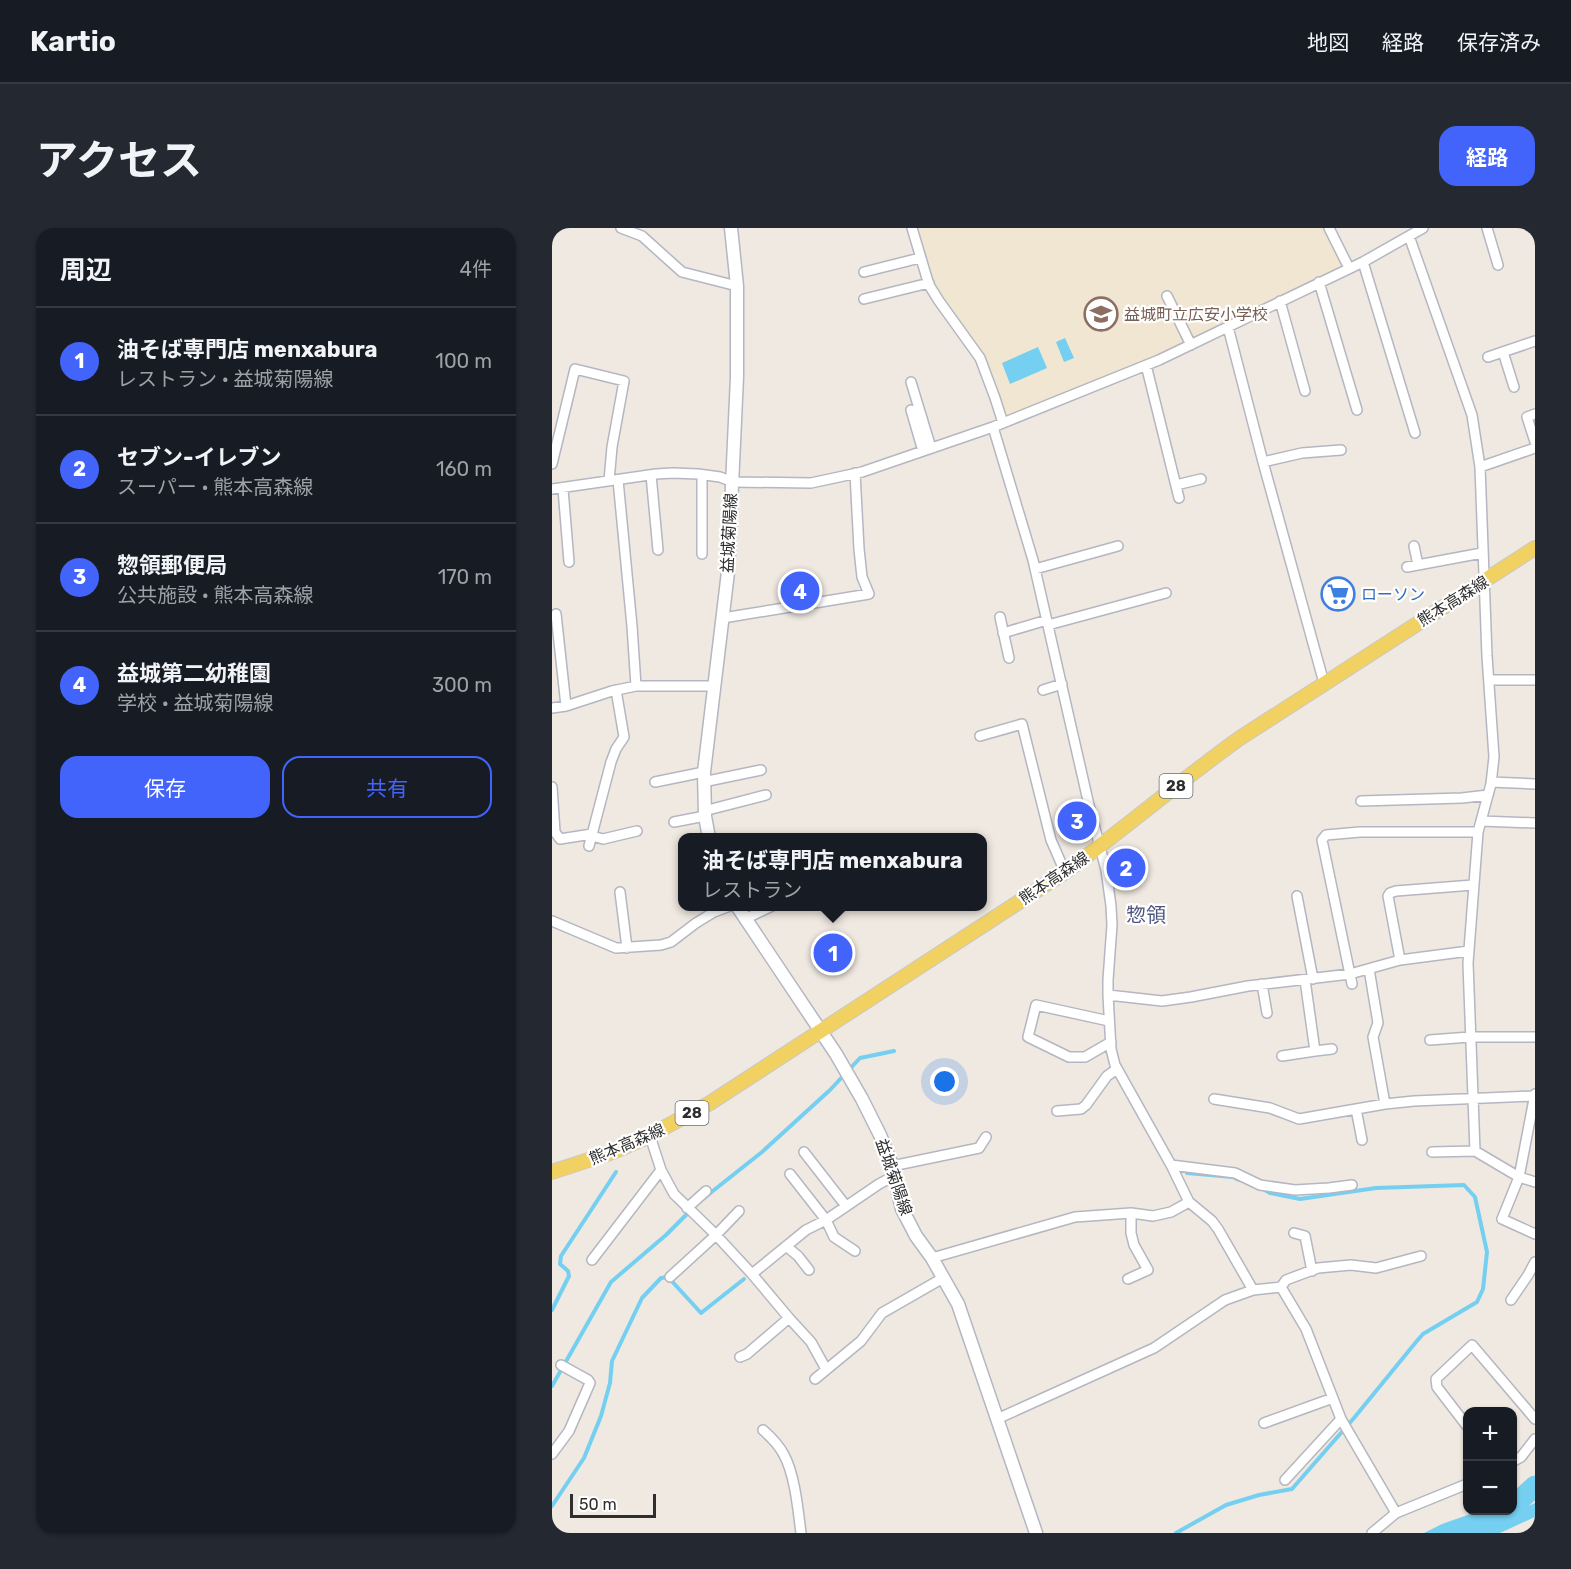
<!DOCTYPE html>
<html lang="ja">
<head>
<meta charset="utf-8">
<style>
  :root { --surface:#171b24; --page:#242831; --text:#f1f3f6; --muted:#9ea1a6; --line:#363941; --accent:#4264fb }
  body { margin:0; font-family:Rubik,"Noto Sans JP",sans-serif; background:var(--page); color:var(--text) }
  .controls { position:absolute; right:18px; bottom:18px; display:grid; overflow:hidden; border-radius:12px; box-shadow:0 2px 4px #0004 }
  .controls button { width:54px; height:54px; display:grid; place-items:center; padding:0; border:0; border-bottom:2px solid var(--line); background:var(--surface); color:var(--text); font:30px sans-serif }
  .scale { position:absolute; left:18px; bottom:15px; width:86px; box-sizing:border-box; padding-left:6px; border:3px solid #2e2e2e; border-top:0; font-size:16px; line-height:21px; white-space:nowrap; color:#2e2e2e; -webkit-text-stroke:4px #fff; paint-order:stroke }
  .you { position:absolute; left:393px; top:854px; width:21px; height:21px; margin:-15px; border:4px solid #fff; border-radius:50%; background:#1a73e8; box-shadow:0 0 0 9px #1a73e833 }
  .badge { display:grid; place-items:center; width:39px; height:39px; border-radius:50%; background:var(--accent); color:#fff; font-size:20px; font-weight:700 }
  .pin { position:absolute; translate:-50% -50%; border:3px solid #fff; box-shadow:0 2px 6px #0006 }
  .popup { position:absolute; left:126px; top:605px; width:309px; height:78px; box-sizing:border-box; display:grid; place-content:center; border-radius:12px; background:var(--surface); filter:drop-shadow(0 2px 4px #0005); font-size:20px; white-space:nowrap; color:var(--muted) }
  .popup b { font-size:22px; color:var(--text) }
  .popup::after { content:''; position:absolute; left:50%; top:100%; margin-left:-12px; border:12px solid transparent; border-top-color:var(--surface) }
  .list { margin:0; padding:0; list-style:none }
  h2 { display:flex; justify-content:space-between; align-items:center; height:78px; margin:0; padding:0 24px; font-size:26px }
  h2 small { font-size:20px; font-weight:400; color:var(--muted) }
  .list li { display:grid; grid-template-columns:39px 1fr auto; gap:18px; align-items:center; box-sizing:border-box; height:108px; padding:0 24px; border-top:2px solid var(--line) }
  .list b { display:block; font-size:22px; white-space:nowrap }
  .list p { margin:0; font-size:20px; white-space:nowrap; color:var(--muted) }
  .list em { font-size:20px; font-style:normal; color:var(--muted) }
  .actions { display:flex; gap:12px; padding:18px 24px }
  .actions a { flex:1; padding:14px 0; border:2px solid var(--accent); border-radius:18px; text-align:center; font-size:21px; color:var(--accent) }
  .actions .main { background:var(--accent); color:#fff }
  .map { position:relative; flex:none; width:983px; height:1305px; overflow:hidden; border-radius:18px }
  header { display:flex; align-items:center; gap:36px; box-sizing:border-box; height:84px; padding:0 30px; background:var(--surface); border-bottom:2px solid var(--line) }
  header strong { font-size:28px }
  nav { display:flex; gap:33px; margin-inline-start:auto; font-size:21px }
  .intro { display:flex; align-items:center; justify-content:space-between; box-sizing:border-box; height:144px; padding:0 36px }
  h1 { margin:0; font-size:42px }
  .button { padding:15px 27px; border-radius:18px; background:var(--accent); color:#fff; font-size:21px; font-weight:700 }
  main { display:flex; gap:36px; padding:0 36px }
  aside { flex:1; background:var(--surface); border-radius:18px; box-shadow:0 2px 4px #0004 }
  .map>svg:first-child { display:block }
  .education { fill:#f0e6d1 }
  .water { fill:#75cff0 }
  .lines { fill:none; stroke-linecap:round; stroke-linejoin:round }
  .stream { stroke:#75cff0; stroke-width:4 }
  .river { stroke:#75cff0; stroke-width:21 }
  .street-casing { stroke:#b4b7c1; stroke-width:12 }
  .secondary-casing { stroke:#b4b7c1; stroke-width:15 }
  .primary-casing { stroke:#c9c9c9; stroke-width:16 }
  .street { stroke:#fff; stroke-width:9 }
  .secondary { stroke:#fff; stroke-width:12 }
  .primary { stroke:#f2d163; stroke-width:14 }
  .labels { text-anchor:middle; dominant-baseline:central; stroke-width:4.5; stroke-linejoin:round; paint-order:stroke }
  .shield { fill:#fff; stroke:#6d6d6d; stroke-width:1.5 }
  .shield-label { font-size:15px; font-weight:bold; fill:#2e2e2e }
  .education-label { font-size:16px; fill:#785e54; stroke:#fff; text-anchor:start }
  .street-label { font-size:16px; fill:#2e2e2e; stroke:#fff }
  .shop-label { font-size:16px; fill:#366cbe; stroke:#fff; text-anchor:start }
  .quarter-label { font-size:20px; fill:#4d5680; stroke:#fff }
</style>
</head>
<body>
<header>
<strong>Kartio</strong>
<nav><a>地図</a><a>経路</a><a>保存済み</a></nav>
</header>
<div class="intro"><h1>アクセス</h1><a class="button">経路</a></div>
<main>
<aside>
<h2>周辺<small>4件</small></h2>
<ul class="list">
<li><span class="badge">1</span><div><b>油そば専門店 menxabura</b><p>レストラン · 益城菊陽線</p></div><em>100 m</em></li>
<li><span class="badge">2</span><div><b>セブン-イレブン</b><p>スーパー · 熊本高森線</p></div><em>160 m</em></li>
<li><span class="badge">3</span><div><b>惣領郵便局</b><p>公共施設 · 熊本高森線</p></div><em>170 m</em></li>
<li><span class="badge">4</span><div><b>益城第二幼稚園</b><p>学校 · 益城菊陽線</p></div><em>300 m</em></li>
</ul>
<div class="actions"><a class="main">保存</a><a>共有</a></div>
</aside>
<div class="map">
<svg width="983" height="1305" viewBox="0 0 983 1305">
  <rect width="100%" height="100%" fill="#efe9e1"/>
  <path class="education" d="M360 0H777L797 40 676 99 451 195 428 130 387 73Z"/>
  <path class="water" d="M513 110 522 130 512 134 504 114Z
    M486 119 495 140 458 156 450 135Z
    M963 1266 974 1279 983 1275V1289L948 1305H872L890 1296 927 1283 960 1282 961 1268Z"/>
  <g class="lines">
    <path class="stream" d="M635 945 681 949 687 952
      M152 970 210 924 278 862 308 830 342 823
      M0 1082 17 1048 16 1043 8 1036 9 1028 64 944
      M0 1158 59 1054 114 1007 137 984
      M0 1278 32 1230 49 1188 58 1155 60 1133 90 1070 109 1050 116 1049 149 1085 192 1051
      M624 1305 674 1277 707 1267 740 1261 802 1190 864 1114 871 1106 925 1074 931 1061 935 1024 923 969 912 957 824 960 748 971 718 965 711 961"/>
    <path class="river" d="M960 1279 983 1258"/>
    <g class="street-casing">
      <path id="street" d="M69 0 90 8 130 44 185 58
        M360 0 377 57 387 73 428 130 443 170 451 195
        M777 0 797 40
        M935 0 946 37
        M857 8 920 187 928 239 935 428 942 529 939 556 926 604 916 735 923 923
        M811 34 863 205
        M312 44 368 30
        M767 54 805 182
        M615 68 639 117
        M312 71 377 55
        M728 73 753 163
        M676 99 711 234 772 455
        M951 124 962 159
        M936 129 983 113
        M594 137 627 270
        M359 154 379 220
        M359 182 371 223
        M983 186 975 189 983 214
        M441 199 481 332 537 577 554 642 559 678 560 697 556 752V767L559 821 563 837 619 937 637 974 660 993 666 1001 701 1062
        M711 234 750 225 789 222
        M0 236 23 141 72 153 60 219 57 253
        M928 239 983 220
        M99 247 106 322
        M150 247V326
        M66 252 80 398 84 458
        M624 257 649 251
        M0 261 104 246 121 245 146 246 168 249 181 254 259 255 310 244 441 199 607 132 811 34 871 0
        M11 261 17 334
        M862 318 866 337
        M855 339 930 325
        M483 341 566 318
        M4 386 14 478
        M448 389 457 430
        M171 390 317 366 310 349 307 321 303 245
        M496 397 614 365
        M451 405 495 392
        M937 452H983
        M491 462 510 456
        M0 480 14 478 60 463 84 458H162
        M428 508 470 496 499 612 513 644
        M103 554 152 544
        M151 554 209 542
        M939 554 983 556
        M0 559 3 604 8 611 40 606
        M809 573 910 570 936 567
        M152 583 214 567
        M929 593 983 595
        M122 594 153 588
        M40 608 51 611 85 603
        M37 618 59 534 64 521 72 509 64 462
        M68 664 75 720
        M745 668 761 751
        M193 691 220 678
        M0 693 64 720 109 717 119 714 144 695 162 684 178 678
        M848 732 836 668 838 665 844 663 921 657
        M817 741 826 795 821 809 833 876
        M753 752 763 823 780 821
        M710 756 715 785
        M800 756 770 612 774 607 808 604H926
        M556 767 610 773 639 769 696 758 798 746 848 732 917 723
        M557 793 484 777 476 809 517 829H533L559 814
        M878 812 918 809H983
        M730 828 763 823
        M983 866 967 949 950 991 983 1006
        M662 871 718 880 747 891 833 876 862 873 982 868
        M804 881 810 912
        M505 883 529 881 534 877 555 848 565 841
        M98 908 109 942 122 966 164 1007 200 1046 237 1090 259 1114 274 1141
        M252 924 294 978
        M880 924 923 923 967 949 983 954
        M619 937 683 945 708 957 743 962 777 960 800 957
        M340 938 427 920 434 909
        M238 946 274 992 282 1009 303 1023
        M135 980 154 963
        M742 1005 753 1008 760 1043
        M234 1018 246 1028 257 1042
        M380 1030 523 989 579 985 601 988 619 984 637 974
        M40 1032 109 942
        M200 1046 254 1002 274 992 327 956 342 948
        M118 1049 164 1007 187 983
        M576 1051 596 1042 582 1017 579 1005V985
        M729 1059 734 1052 766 1040 799 1037 824 1040 869 1028
        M959 1072 976 1047 983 1034
        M188 1129 195 1126 237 1090
        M263 1151 309 1113 330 1085 391 1050
        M445 1191 602 1120 673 1072 701 1062 729 1059 754 1101 789 1191 844 1285
        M712 1195 781 1170
        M915 1198 885 1159 884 1151 920 1117 983 1191
        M211 1202C219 1209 227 1217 232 1227 243 1247 246 1282 249 1305
        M0 1226 17 1203 38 1155 36 1152 9 1137
        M960 1234 969 1229 983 1211
        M733 1252 789 1191
        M820 1305 844 1285 915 1256"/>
    </g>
    <g class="secondary-casing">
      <path id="secondary" d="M157 610 153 588 152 544 176 344 185 149V58L179 0
        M185 678 284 826 310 871 328 907 338 932 350 981 364 1008 380 1030 406 1076 484 1305"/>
    </g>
    <g class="primary-casing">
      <path id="primary" d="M0 944 61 924 91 911 158 875 513 644C572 601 628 553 688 510L983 320"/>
    </g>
    <use href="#street" class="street"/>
    <use href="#secondary" class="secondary"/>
    <use href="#primary" class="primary"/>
  </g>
  <defs>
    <g id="school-ring" transform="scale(1.725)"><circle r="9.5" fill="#fff" stroke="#8d6e63" stroke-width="1.5"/><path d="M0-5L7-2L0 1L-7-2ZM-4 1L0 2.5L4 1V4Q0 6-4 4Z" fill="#8d6e63"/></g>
    <g id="supermarket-ring" transform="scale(1.725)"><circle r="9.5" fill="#fff" stroke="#3f7fe0" stroke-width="1.5"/><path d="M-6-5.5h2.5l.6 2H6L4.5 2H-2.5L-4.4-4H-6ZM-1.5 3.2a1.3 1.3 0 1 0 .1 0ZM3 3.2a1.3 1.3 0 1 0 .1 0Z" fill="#3f7fe0"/></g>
  </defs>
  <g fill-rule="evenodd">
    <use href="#school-ring" x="549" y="86"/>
    <use href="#supermarket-ring" x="786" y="366"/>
  </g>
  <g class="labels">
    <g class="shield">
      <rect x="607.5" y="546" width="33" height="24" rx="4.5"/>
      <rect x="123.5" y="873" width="33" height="24" rx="4.5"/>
    </g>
    <g class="shield-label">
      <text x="624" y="558">28</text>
      <text x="140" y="885">28</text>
    </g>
    <g class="education-label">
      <text x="572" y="86">益城町立広安小学校</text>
    </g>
    <g class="street-label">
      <text transform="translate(177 305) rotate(-87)">益城菊陽線</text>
      <text transform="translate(901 373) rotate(-32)">熊本高森線</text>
      <text transform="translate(502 650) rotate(-34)">熊本高森線</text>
      <text transform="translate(75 916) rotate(-23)">熊本高森線</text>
      <text transform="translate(342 949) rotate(71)">益城菊陽線</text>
    </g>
    <g class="shop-label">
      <text x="809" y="366">ローソン</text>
    </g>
    <g class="quarter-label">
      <text x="594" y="687">惣領</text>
    </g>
  </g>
</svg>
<div class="controls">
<button>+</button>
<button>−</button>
</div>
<div class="scale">50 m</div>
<div class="you"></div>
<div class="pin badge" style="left:281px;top:725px">1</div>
<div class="popup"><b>油そば専門店 menxabura</b>レストラン</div>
<div class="pin badge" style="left:574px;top:640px">2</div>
<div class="pin badge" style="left:525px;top:593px">3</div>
<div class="pin badge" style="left:248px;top:363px">4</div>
</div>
</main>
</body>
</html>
